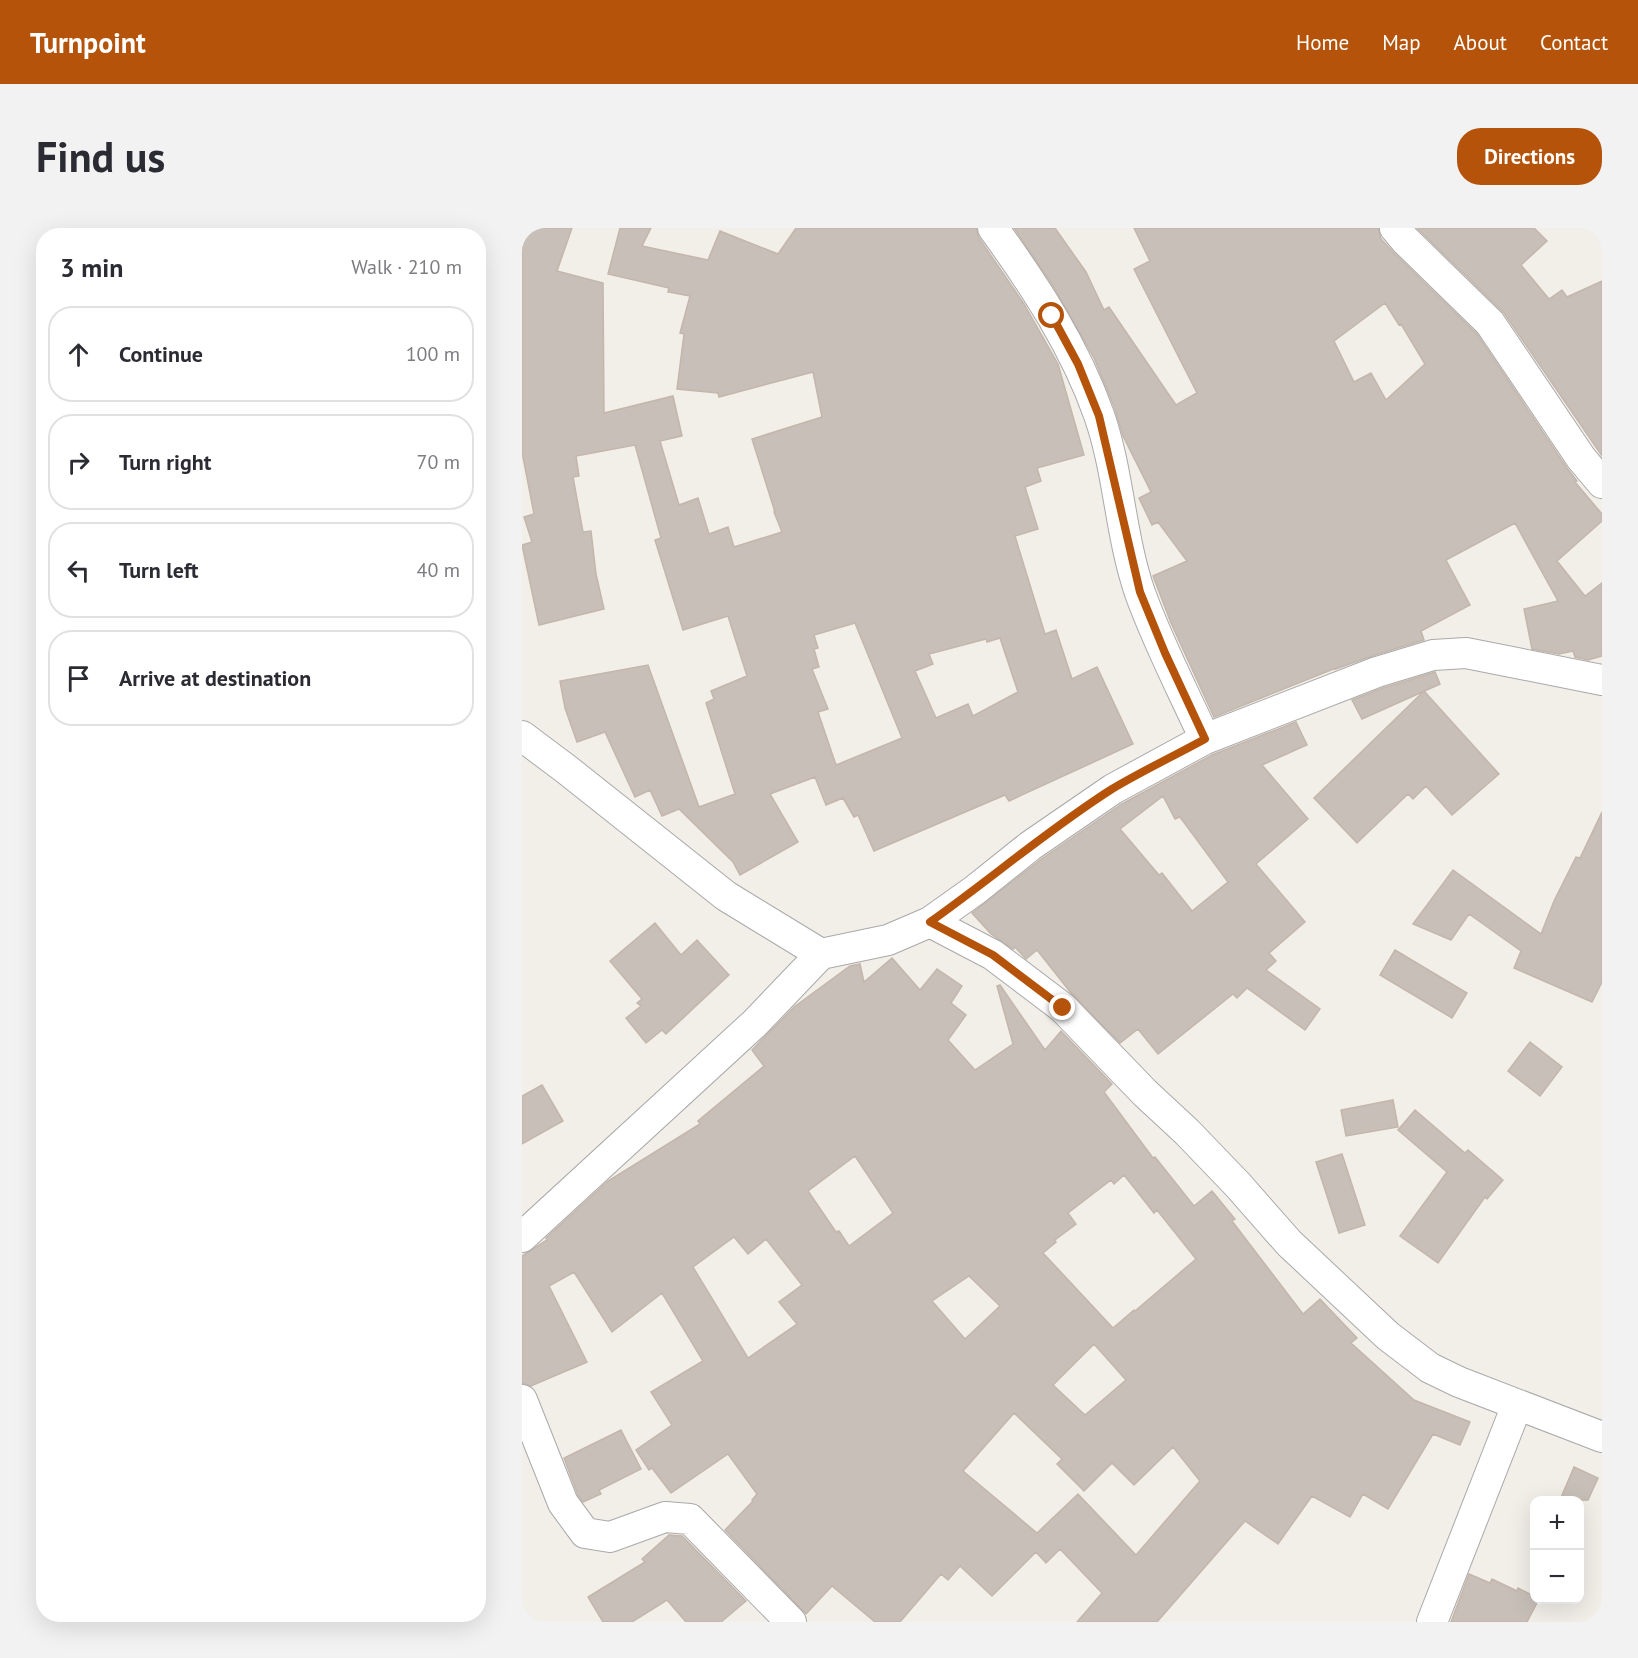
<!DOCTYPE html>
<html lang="en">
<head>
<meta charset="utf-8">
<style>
  :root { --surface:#fff; --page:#f2f2f3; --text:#2b2b33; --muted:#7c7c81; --line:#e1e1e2; --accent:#b45309 }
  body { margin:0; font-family:"PT Sans",sans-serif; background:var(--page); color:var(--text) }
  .controls { position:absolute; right:18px; bottom:18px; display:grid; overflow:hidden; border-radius:12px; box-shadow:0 6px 24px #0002 }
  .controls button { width:54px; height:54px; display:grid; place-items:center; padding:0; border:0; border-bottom:2px solid var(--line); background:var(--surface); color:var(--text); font:30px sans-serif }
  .stop { position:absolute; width:18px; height:18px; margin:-14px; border:4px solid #b45309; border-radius:50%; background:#fff }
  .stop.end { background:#b45309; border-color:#fff; box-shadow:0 2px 6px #0008 }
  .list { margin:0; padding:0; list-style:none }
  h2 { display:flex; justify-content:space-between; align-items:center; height:78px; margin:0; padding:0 24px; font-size:26px }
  h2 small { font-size:20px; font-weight:400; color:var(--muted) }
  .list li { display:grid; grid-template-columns:39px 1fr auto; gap:18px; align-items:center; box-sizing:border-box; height:96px; margin:0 12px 12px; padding:0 12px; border:2px solid var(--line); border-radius:24px }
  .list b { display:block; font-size:22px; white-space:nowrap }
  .list em { font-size:20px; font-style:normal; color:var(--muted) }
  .icon { flex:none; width:33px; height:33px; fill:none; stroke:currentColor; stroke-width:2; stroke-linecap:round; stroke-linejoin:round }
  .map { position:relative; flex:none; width:1080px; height:1394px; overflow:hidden; border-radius:24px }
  header { display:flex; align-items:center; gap:36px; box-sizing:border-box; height:84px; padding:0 30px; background:var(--accent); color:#fff }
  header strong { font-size:28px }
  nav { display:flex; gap:33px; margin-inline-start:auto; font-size:21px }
  .intro { display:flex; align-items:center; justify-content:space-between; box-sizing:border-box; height:144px; padding:0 36px }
  h1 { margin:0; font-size:42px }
  .button { padding:15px 27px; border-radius:24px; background:var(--accent); color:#fff; font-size:21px; font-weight:700 }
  main { display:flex; gap:36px; padding:0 36px }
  aside { flex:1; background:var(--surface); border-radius:24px; box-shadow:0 6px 24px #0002 }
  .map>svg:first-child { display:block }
  .building { fill:#c7bfb8; stroke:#c4b6ab; stroke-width:1.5; fill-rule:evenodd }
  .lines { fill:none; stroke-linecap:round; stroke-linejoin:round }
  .street-casing { stroke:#a9a9a9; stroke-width:32 }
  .street { stroke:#fff; stroke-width:30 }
  .route { stroke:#b45309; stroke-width:8 }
</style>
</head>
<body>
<header>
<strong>Turnpoint</strong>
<nav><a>Home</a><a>Map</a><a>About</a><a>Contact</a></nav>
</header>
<div class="intro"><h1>Find us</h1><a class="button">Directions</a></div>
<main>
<aside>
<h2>3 min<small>Walk · 210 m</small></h2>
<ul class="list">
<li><svg class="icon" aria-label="ahead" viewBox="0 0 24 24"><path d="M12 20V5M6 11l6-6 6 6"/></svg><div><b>Continue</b></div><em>100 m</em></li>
<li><svg class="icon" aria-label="right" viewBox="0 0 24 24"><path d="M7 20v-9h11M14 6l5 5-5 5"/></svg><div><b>Turn right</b></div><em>70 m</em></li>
<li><svg class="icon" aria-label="left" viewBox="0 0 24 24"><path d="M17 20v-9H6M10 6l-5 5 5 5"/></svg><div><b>Turn left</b></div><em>40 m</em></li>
<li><svg class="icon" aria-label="arrive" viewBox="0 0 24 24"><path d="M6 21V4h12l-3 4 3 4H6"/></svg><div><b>Arrive at destination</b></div></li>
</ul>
</aside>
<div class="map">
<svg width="1080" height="1394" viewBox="0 0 1080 1394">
  <rect width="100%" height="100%" fill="#f2efe9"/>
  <path class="building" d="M0 0H50L35 43 81 55 82 185 151 168 160 208 138 213 157 277 176 270 187 306 206 299 212 319 260 304 252 284H253L230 211 300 189 291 144 197 169 196 165 155 161 162 106 158 105 168 68 146 64 147 60 86 46 98 0H129L120 18 186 32 198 3 256 26 274 0H454L457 10 502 76 536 136 562 227 515 240 519 253 503 259 516 301 493 308 523 406 534 402 550 451 575 439 611 516 487 573 483 567 352 623 336 587 332 589 321 570 304 577 293 549 248 566 276 614 218 647 211 634 157 581 140 588 128 562 113 569 83 504 55 514 43 480 38 453 126 437 177 579 213 566 184 475 192 471 189 463 225 448 206 388 161 402 133 312 139 310 113 217 54 228 57 248 51 249 61 304 69 303 74 346 82 381 17 397 0 317 10 314 2 289 12 286 0 224ZM333 395 380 510 314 537 296 484 306 481 290 441 297 439 292 421 296 420 292 407ZM478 410 496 464 451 488 446 476 414 490 393 443 411 436 407 426 464 411 465 414Z
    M492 0H533L564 44 582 82 587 79 654 177 675 165 612 41 628 33 612 0H856L859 11 871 24 955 106 1045 240 1055 253 1053 254 1080 286V293L1035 333 1063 368 1080 355V428L1066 432 1053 429 1051 423 1037 426 1010 421 1002 381 1036 373 993 295 924 332 948 377 899 403 902 412 850 428 814 441V440L692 489 649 395 631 348 665 333 636 294 630 297 617 270 629 264 601 208 593 181 572 130 531 58ZM863 75 877 97 879 96 903 136 864 172 849 145 832 154 812 113Z
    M895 0H1012L1025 13 999 37 1027 71 1040 62 1045 69 1080 53V228L982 85Z
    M913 444 918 456 840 491 830 472 861 460Z
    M902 463 977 546 930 587 904 558 891 571 886 566 835 615 792 570Z
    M774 494 785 517 740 537 786 591 734 636 783 694 747 725 754 733 744 742 798 781 783 802 725 760 715 770 711 766 636 826 616 801 598 815 549 765 515 722 504 731 493 719 491 721 469 706 450 685 518 632 600 576 690 527ZM641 568 653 591 658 589 706 654 670 683 640 645 637 647 598 601Z
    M1080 584V754L1070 774 992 740 999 723 947 686 929 712 891 696 931 642 1019 706 1032 673 1054 629 1058 630Z
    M133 695 159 727 175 712 207 747 144 806 140 802 124 815 104 790 119 778 115 775 120 771 88 733Z
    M873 722 945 765 930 790 858 747Z
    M370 730 398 762 415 741 440 758 429 775 444 787 426 812 453 842 491 816 475 758 478 757 523 822 539 803 590 856 582 864 631 930 633 929 672 978 690 963 713 991 710 993 781 1086 798 1071 835 1110 829 1115 892 1172 948 1194 938 1217 911 1206 866 1281 841 1266 828 1289 790 1268 756 1316 723 1293 635 1394H555L580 1365 538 1321 524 1335 514 1324 470 1368 438 1338 426 1352 419 1346 378 1394H353L310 1358 284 1386 203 1302 231 1273 230 1272 235 1266 206 1226 149 1265 130 1240 127 1242 114 1222 150 1197 129 1164 181 1133 140 1065 90 1104 52 1044 27 1058 65 1134 9 1158 0 1155V1028L25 1012 24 1010 86 953 178 896 176 893 242 838 230 822 272 779 328 738 338 736 342 754ZM333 928 371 985 327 1018 317 1003 314 1004 286 963ZM602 947 632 985 635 982 674 1031 613 1083 612 1082 591 1100 521 1025 534 1014 533 1012 554 996 546 985 589 952 592 956ZM212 1009 226 1026 244 1011 280 1057 257 1074 275 1096 226 1130 171 1039ZM447 1048 478 1078 443 1111 410 1073ZM572 1116 604 1152 563 1187 531 1157ZM492 1185 540 1231 535 1236 562 1263 590 1235 612 1257 651 1219 678 1253 614 1327 556 1266 515 1305 441 1243Z
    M1008 814 1040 839 1018 868 986 843Z
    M20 857 41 893 0 916V868Z
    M871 872 876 899 824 908 819 882Z
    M893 882 943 925 946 922 981 952 965 971 963 969 916 1035 878 1008 925 944 876 902Z
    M820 926 843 997 817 1005 794 934Z
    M99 1202 119 1241 77 1262 79 1266 61 1274 56 1267 42 1230Z
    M1052 1239 1076 1250 1066 1272H1038Z
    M147 1307 160 1308 224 1373 199 1394H164L145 1372 110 1394H81L66 1369 123 1334 120 1331Z
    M947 1346 968 1355 970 1351 995 1363 996 1360 1012 1368V1371H1017L1005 1394H929Z"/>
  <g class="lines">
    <g class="street-casing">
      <path id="street" d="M471 0C513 58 553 119 577 187 597 244 598 307 618 365 636 415 661 463 683 511
        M873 0 883 12 968 95 1059 230 1080 255
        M0 508 44 541 204 668 299 726 366 712 408 694 453 662 508 618 591 561 683 511 855 444 911 427 944 425 1080 452
        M408 694 471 727 541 780 623 865 665 904 716 957 767 1015 866 1108 908 1140 937 1154 1080 1209
        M0 1009 233 795 299 726
        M0 1172 41 1275 63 1305 88 1309 143 1289 168 1291 269 1394
        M910 1394 995 1177"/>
    </g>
    <use href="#street" class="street"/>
  </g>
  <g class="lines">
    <path class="route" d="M530 88 556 136 577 188 618 364 643 425 683 511C652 528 620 543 590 561 527 601 470 650 408 694L471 727 541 780"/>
  </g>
</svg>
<div class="controls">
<button>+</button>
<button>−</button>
</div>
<div class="stop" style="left:530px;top:88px"></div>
<div class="stop end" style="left:541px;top:780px"></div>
</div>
</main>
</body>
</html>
